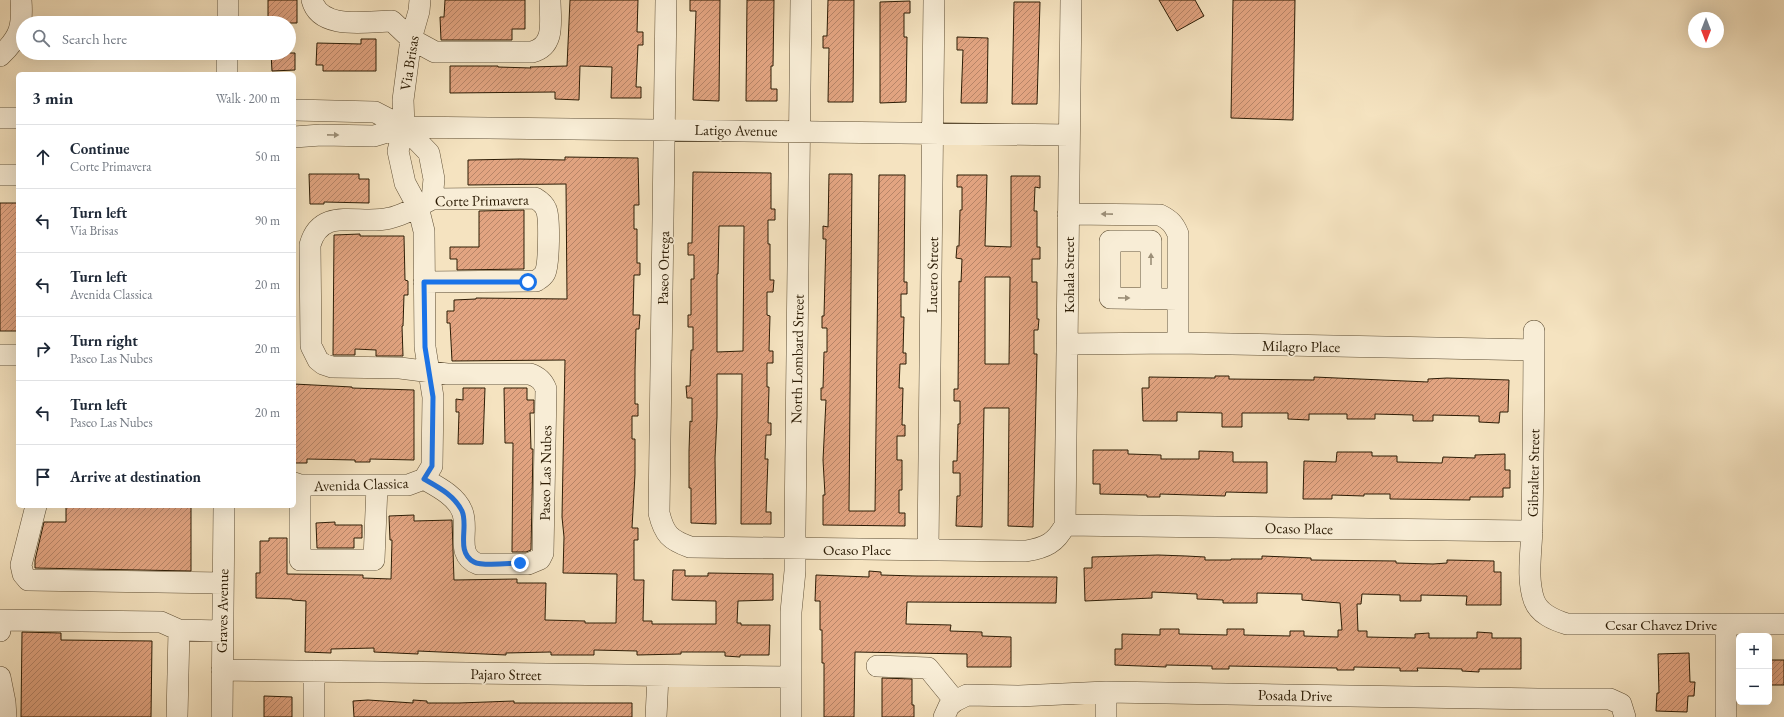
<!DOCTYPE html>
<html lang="en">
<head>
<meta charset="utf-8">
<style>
  :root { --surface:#fff; --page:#f6f6f7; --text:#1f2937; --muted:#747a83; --line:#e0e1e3 }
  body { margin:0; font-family:"EB Garamond",serif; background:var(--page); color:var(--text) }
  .controls { position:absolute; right:12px; bottom:12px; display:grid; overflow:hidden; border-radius:6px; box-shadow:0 4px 16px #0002 }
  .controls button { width:36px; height:36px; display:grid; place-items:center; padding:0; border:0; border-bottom:1px solid var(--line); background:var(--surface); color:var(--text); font:20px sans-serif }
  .compass { position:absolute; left:1688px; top:12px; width:36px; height:36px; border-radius:50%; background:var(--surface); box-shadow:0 4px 16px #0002; rotate:180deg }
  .stop { position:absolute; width:12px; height:12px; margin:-9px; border:3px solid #1a73e8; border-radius:50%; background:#fff }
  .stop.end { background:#1a73e8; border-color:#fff; box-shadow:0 1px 4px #0008 }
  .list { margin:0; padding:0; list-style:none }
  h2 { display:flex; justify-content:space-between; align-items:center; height:52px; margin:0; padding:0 16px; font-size:17px }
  h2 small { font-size:13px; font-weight:400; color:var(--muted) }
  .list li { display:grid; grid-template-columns:26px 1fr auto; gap:12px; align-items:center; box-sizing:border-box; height:64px; padding:0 16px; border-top:1px solid var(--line) }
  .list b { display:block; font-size:15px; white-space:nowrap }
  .list p { margin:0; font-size:13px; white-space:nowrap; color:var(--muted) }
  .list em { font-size:13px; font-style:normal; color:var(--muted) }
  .icon { flex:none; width:22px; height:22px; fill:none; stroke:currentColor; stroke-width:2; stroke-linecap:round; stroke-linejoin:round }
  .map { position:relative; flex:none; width:1784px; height:717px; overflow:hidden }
  .search { position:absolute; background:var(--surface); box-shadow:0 4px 16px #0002; left:16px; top:16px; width:280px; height:44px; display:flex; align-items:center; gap:10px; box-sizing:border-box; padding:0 14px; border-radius:22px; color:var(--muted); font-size:15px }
  .panel { position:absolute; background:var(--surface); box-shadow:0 4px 16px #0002; left:16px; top:72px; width:280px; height:436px; border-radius:6px }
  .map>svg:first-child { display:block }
  .building { fill:url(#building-hatch); stroke:#2c1c05; fill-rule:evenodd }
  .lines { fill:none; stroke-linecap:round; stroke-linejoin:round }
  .minor-casing { stroke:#5e4e34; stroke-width:22 }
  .minor { stroke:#f8edd6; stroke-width:21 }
  .oneway { fill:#9c8f78 }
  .route { stroke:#1a73e8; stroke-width:5 }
  .labels { text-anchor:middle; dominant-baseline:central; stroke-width:3.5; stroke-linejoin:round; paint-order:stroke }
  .street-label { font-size:15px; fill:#2c1c05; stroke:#f8edd6 }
</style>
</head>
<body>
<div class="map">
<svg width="1784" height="717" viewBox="0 0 1784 717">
  <defs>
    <pattern id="building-hatch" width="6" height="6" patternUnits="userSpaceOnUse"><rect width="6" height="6" fill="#e2a481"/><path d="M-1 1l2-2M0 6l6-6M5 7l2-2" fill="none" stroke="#b78568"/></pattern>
  </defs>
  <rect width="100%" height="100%" fill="#f5e3c0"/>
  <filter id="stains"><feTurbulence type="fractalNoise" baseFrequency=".005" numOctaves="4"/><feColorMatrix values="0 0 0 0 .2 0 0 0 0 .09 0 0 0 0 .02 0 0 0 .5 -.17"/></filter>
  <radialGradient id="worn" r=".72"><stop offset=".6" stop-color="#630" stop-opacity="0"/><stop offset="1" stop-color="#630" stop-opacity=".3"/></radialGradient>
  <path class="building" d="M268 0H297V23H268Z
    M445 0H525V29H512V40H441L440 17H444Z
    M570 0H638L637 32H643V45H638L636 87H641V98H611L612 67 580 66 579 100 555 99V92L450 93V66H498V67L531 68 530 67 567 66Z
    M690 0H720L719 101 693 100 696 11H690Z
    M747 0H774L773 66H771V89H777V101H746Z
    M828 0H854L853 102H828L829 48H823V36H827Z
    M1159 0H1195L1204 16 1177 31Z
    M1233 0H1295L1293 120 1231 118Z
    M910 1V13H904V37H907L906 102 880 103V2Z
    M1014 2H1040L1037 104H1012Z
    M957 37 988 38 987 103H961L963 50H957Z
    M361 39H376V71H323V65H316L317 43 361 44Z
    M271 53H295V70L272 71Z
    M565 157 638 158 639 205H634V229H637V263H640V275H634L633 315H640L639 329H636L635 369V404H638V416H632V439H635V474L632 528H638V540H634V580H644L643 621H652V624H716V601L672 600 673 570H685V576H708V573L773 574V600L738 601 737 623H741V625H770L769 655H740V657L725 656V652H681V654L637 655V651L594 650V655H551V652L506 653V655L418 651V654L374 652V648L331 649V653L305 652 306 601 292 600V599L256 598V573H260V541H269V538H287V574L363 575V578L391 579 392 540H390L389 516 414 515V521L452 520 454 580 517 579V583H546L545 620 585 621V623H616L617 574 563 573 564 537 562 517 565 360 452 361 450 323H447V311H454V300L476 299V298L567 299 566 184 468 185V160L520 159 565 160Z
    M693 172 771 173V209H775V220H768V244H770V280H774L773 292H767V315L770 316 769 351H773V363H767V387H769L768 423H771V435H766L765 459H768L766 512H771V524H741L742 374H717V417L715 458 716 524 691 523V488H689V451L690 421 692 422V398H687L686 386H690L691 350H693V327H688V315H691V279H694V255H688V243H692ZM719 226H744L743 351 717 352V274H718Z
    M309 174H359V179H369V203L324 202V204H310Z
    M829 174H852L849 511H875L879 175H905L904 282H907V294H901V317H904L903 353H906V364H900L899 388H903L902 425H905V436H897V460H902V490H899V513H905V526L823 525V495H825L823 460 826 400H821V388H823L824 352H827V328H822V316H824L826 239H823V226L828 227Z
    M957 175H987L985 246 1011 247V176H1040V188L1035 187 1034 211H1037V247H1040V259H1032V282H1037V319H1039L1038 330H1034V354H1037L1033 527 1008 526 1009 408H984L982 527 956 526 957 496H960V473H953V461H957L958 424H960V401H954V389H958L959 281 961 282 962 259 956 258 957 246H959L960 210H962V187H957ZM985 277H1010L1009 364H985Z
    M0 203H18V331H0Z
    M524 210V269L457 270V259H450V247H479V211Z
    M360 234V236H404L405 280 408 281V295H404L403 326H402L403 356H376V350L355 349V355H333L334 235Z
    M1215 376H1229V379L1314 380V377L1428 382V379L1447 378 1509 380 1508 412H1500L1499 423 1479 422V416L1433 415V421H1413V415L1375 414V419H1347V414H1309V420L1288 419V413H1242V427H1222V413L1177 412V421H1143L1142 388H1149V377L1215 378Z
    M294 384 352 387V388L414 390V460L370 459V462H355V460L307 459V463H294Z
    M463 388H485L483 444H458L459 412H456V399L463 400Z
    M504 388H527V400H534V413H530L531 449H533L531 550 526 552H512L513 443H505Z
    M1093 450H1128V454L1161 455V459H1199V451L1233 452V462H1267V493L1226 492 1225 496 1160 494V497H1147V495L1100 494V484H1093Z
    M1337 452H1372V456H1397V462L1442 463 1443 457 1475 458V455L1505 454V470H1510V488H1503V497H1470V500L1390 499V494H1364V496L1332 495V499H1303L1304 461 1336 462Z
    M66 506H191V571L35 568V560L44 522H66Z
    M335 522V525H362V538H354V548H317L316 523Z
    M1158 555 1186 556 1205 557V560H1231V559H1262V556L1311 558V560L1396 561V563L1433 564 1447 563V560L1494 561V572H1501V605H1466L1467 596 1421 595V601H1400V595L1362 594 1361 604H1357L1358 631H1367V637L1415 638V634L1429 633V638H1477V632L1492 633V638H1521V669H1479V672L1462 671V669L1417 668 1418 671H1400V668L1354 667V670H1337V668L1229 666V669H1212V666L1166 665V667L1115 665V649H1122V634L1160 635V629H1179V634L1227 635V629H1244V635L1290 636V631H1304V636L1338 637V630H1342L1340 603 1302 600V594L1257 593V603H1223V600L1197 599V594L1152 592V598L1085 601 1084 568H1092V557Z
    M869 571 881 572V575L916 576 1057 577 1056 603 907 602 906 624 951 625 950 631 982 632V636L1011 637V667H967V654L855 652 854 717H824V663H822V630H820V601H815L816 575 869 577Z
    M22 632 61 633V640L152 641 151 717H21Z
    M1689 653 1690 682H1695L1694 696H1688L1687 712 1656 711 1657 693H1659L1658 654Z
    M1769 660H1784V685H1769Z
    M882 678 912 679V705H914V717H882Z
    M264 696 292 697V717H264Z
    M368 700 413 703V700L427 701V703H459L514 701V703H632V717H354L353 701Z"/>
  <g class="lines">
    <g class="minor-casing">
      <path id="minor" d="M312 0C320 31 368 21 392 21L411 39 435 52H532C556 46 550 20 550 0
        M420 0 419 11 411 39 403 100 404 127 398 151 405 183 418 207 424 231 425 347 433 397 432 466 424 479
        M666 0 659 513C664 534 670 540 690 547L1026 551C1045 548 1056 543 1065 525L1071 0
        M228 23V0
        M0 56C20 37 23 27 21 0
        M227 74V53
        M294 110 375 112 404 127 374 136 321 135 294 137
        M0 118H18
        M404 127 1069 135
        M404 127 429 153 434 179 432 199
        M0 175H18
        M1068 214 1160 215C1170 220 1174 224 1178 234V343
        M1151 298V241H1110V298L1178 299
        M1534 331C1534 396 1533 460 1532 525 1532 549 1526 577 1534 600 1539 614 1554 620 1567 624H1784
        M1067 344 1178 343 1534 350
        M0 355H18
        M294 483 300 485H408L424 479C438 487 456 496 462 511 470 529 454 555 478 564H528L540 559 543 553 546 389C543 381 539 377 530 374H447L400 368 332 367 323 364 318 360 311 346 310 245C321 205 360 226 390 218 404 215 419 206 432 199L535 198C540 201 544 204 546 209 550 217 549 265 545 273 543 277 539 279 536 281L424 282
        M300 485V560H374L377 486
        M36 506 21 565 23 574 28 580 223 583
        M1065 525 1532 531
        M928 550 934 0
        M0 631V620L161 622 179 630 222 631
        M877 666 928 668 955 701 967 695 1019 696 1106 692 1538 699H1610L1621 704 1625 717
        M222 670 791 677
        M314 671V717
        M0 677 5 702 6 717
        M1106 692V717
        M177 717 179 630
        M222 717 224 506
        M656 717 658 676
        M791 717V612L795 571V532L801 0
        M944 717 949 706 955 701
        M1726 717V624"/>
    </g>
    <use href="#minor" class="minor"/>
  </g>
  <defs><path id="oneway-solid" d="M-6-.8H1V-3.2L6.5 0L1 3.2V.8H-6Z"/></defs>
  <g class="oneway">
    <use href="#oneway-solid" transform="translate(333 135) rotate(1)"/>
    <use href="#oneway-solid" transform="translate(1107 214) rotate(-179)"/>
    <use href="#oneway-solid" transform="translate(1151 259) rotate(-90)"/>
    <use href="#oneway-solid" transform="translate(1124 298) rotate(1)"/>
  </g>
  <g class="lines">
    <path class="route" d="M520 563C510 563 483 567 474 562 455 552 469 526 462 511 454 495 438 487 424 479L432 466 433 397 425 347 424 282H528"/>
  </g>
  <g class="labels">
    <g class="street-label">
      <text transform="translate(409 63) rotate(-81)">Via Brisas</text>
      <text transform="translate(736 130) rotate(1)">Latigo Avenue</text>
      <text transform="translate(482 200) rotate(-1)">Corte Primavera</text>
      <text transform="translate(663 268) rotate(-89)">Paseo Ortega</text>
      <text transform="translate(932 275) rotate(-89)">Lucero Street</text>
      <text transform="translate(1068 275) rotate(-90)">Kohala Street</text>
      <text transform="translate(1301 346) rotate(1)">Milagro Place</text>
      <text transform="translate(797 359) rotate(-89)">North Lombard Street</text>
      <text transform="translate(545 473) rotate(-89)">Paseo Las Nubes</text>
      <text transform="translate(1533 473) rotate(-89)">Gibralter Street</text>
      <text transform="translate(361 484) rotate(-2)">Avenida Classica</text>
      <text transform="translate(1299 528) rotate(1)">Ocaso Place</text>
      <text x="857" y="549">Ocaso Place</text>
      <text transform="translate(222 611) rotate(-89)">Graves Avenue</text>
      <text x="1661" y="624">Cesar Chavez Drive</text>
      <text transform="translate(506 674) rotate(1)">Pajaro Street</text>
      <text transform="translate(1295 695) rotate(1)">Posada Drive</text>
    </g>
  </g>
  <rect width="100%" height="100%" filter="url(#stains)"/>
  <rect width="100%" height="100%" fill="url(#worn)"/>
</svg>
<div class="controls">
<button>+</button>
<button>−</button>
</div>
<svg class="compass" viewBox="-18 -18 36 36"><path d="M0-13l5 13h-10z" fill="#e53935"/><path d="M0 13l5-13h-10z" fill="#747a83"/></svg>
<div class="stop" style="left:528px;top:282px"></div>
<div class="stop end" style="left:520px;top:563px"></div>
<div class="search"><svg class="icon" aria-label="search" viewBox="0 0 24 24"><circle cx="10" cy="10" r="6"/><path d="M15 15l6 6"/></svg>Search here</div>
<section class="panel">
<h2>3 min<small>Walk · 200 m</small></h2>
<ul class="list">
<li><svg class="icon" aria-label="ahead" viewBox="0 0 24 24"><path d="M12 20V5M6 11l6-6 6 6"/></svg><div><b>Continue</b><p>Corte Primavera</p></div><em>50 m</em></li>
<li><svg class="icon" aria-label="left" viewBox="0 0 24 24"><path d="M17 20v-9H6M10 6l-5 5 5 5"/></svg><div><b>Turn left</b><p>Via Brisas</p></div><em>90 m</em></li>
<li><svg class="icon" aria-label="left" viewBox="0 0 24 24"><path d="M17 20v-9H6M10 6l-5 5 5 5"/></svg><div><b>Turn left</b><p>Avenida Classica</p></div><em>20 m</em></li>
<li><svg class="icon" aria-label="right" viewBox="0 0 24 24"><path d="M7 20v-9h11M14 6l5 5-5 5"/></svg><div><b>Turn right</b><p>Paseo Las Nubes</p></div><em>20 m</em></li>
<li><svg class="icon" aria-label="left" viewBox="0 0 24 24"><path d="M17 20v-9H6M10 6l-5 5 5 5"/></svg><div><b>Turn left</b><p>Paseo Las Nubes</p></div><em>20 m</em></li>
<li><svg class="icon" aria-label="arrive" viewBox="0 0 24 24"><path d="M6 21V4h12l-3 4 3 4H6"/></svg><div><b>Arrive at destination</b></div></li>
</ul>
</section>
</div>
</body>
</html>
